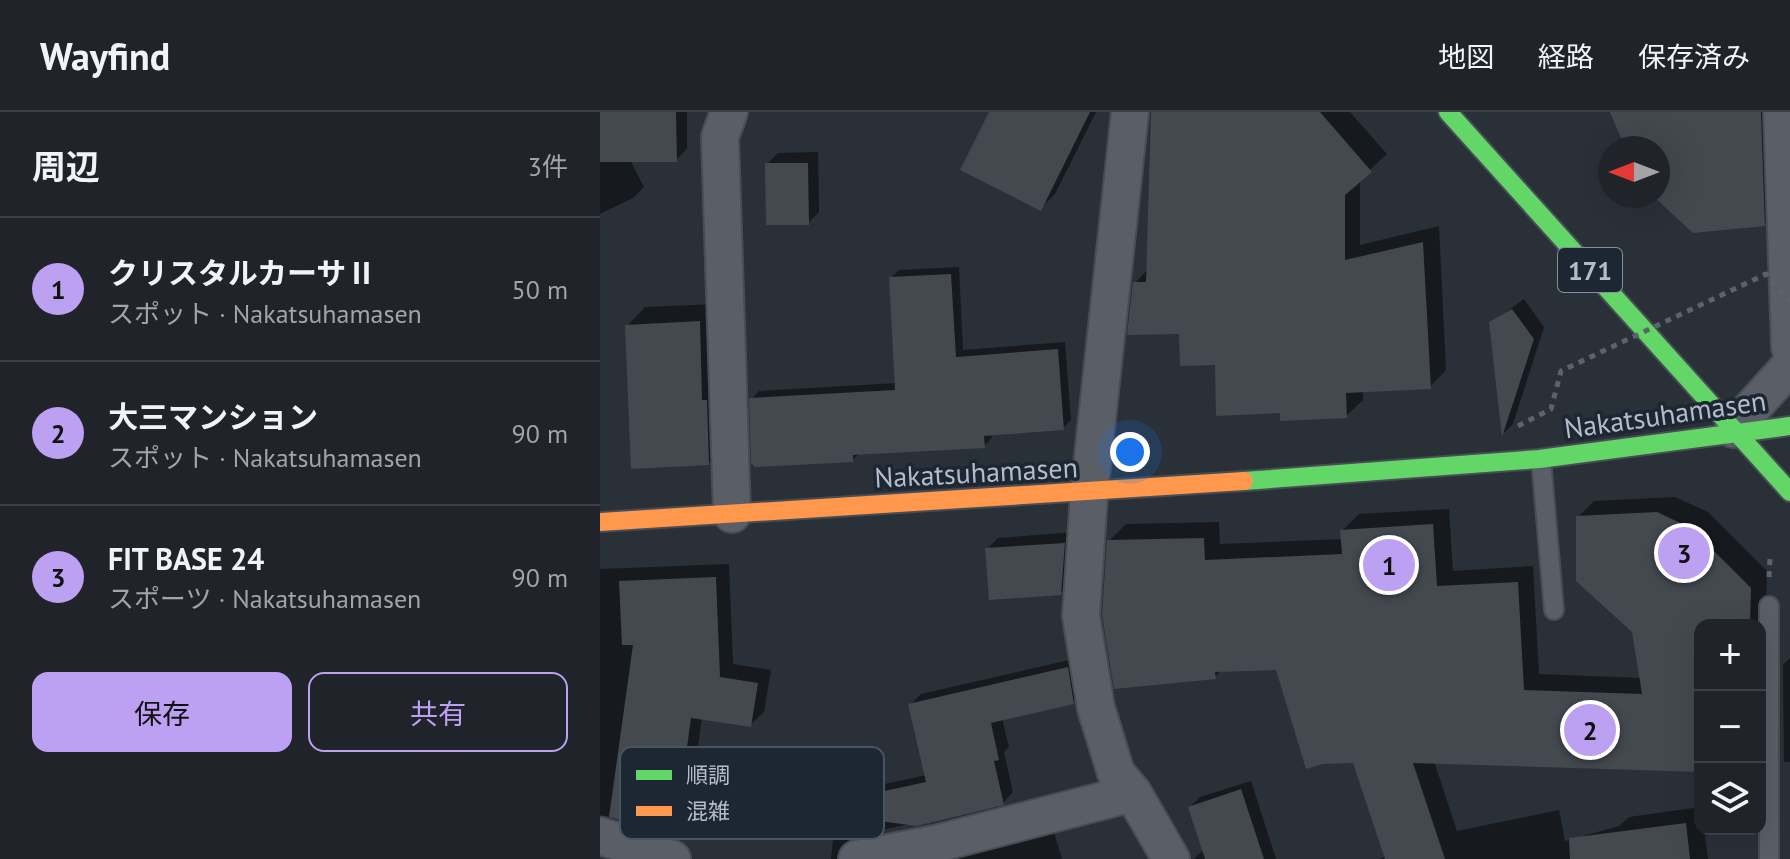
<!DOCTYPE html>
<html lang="ja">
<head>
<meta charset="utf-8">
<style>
  :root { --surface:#20242a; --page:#282c32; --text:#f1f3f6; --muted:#a2a4a8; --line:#3d4147; --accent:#bca0f2 }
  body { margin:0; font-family:"PT Sans","Noto Sans JP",sans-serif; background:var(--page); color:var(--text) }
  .controls { position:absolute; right:24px; bottom:24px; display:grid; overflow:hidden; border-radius:16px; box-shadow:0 8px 32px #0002 }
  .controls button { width:72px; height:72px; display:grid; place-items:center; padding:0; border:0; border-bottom:2px solid var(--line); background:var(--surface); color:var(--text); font:40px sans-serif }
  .compass { position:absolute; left:998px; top:24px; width:72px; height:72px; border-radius:50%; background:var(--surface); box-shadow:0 8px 32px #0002; rotate:270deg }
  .you { position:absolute; left:530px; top:340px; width:28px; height:28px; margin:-20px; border:6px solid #fff; border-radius:50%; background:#1a73e8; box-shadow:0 0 0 12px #1a73e833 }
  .badge { display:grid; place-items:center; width:52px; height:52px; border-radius:50%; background:var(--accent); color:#111; font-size:26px; font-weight:700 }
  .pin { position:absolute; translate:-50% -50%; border:4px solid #fff; box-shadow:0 2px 8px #0006 }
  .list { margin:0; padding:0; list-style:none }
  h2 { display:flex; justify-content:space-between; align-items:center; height:104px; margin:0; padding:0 32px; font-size:34px }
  h2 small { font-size:26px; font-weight:400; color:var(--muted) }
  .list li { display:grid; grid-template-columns:52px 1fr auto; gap:24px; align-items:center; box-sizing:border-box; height:144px; padding:0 32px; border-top:2px solid var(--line) }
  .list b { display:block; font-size:30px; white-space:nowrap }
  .list p { margin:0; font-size:26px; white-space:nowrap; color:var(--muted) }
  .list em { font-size:26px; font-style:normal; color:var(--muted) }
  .actions { display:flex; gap:16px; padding:24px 32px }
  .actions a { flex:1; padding:18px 0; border:2px solid var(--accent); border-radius:16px; text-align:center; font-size:28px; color:var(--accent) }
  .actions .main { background:var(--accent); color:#111 }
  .icon { flex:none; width:44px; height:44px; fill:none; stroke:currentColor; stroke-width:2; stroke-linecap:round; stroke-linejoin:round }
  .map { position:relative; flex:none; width:1190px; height:747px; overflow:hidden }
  header { display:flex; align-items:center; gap:48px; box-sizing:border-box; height:112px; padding:0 40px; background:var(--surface); border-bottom:2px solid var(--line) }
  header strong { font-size:38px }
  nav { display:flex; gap:44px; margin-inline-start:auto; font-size:28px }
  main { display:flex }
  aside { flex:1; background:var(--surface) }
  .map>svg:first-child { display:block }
  .shadow { fill:#0007 }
  .building { fill:#444950 }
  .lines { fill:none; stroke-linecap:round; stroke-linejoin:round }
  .lane-casing { stroke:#484c53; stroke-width:22 }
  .street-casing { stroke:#484c53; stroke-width:40 }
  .fast-casing { stroke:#484c53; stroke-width:22 }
  .slow-casing { stroke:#484c53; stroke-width:22 }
  .path { stroke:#5d636a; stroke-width:5; stroke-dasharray:6 6; stroke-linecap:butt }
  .lane { stroke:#5a5e66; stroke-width:18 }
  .street { stroke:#5a5e66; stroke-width:36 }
  .fast { stroke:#63d668; stroke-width:18 }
  .slow { stroke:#ff974d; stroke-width:18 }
  .path-bridge { stroke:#5d636a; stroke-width:5; stroke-dasharray:6 6; stroke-linecap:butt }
  .labels { text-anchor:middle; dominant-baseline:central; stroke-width:7; stroke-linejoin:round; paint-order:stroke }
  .shield { fill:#1d2633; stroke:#878f9c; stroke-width:2 }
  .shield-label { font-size:26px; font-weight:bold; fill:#b4bcc9 }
  .street-label { font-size:28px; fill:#b4bcc9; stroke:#1d2633 }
  .key { fill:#1d2633; stroke:#4a5360; stroke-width:2 }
  .key-label { font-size:22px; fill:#b4bcc9 }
</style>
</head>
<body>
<header>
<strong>Wayfind</strong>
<nav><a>地図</a><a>経路</a><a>保存済み</a></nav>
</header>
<main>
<aside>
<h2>周辺<small>3件</small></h2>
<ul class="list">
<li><span class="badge">1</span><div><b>クリスタルカーサⅡ</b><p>スポット · Nakatsuhamasen</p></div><em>50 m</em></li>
<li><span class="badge">2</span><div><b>大三マンション</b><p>スポット · Nakatsuhamasen</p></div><em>90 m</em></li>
<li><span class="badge">3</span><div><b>FIT BASE 24</b><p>スポーツ · Nakatsuhamasen</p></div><em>90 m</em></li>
</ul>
<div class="actions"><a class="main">保存</a><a>共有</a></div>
</aside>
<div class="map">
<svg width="1190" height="747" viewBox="0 0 1190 747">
  <rect width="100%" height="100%" fill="#2a3038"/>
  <path class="shadow" d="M0 0H87V37L76 48H30L44 75 33 86 0 102Z
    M392 0H496L455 82 441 96Z
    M553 0H750L787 42 760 67V133L839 114 846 258 830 275 763 278V288L746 304 681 299 581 220 535 171 548 157Z
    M1012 0H1176L1179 97 1164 112 1056 84 1058 36H1027Z
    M218 40 219 100 208 111 167 52 178 41Z
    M359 155 363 238 465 230 471 308 463 316 391 321 392 326 384 334 260 341 252 348 151 287 159 279 297 271 291 166 299 158Z
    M924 187 944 215 913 312 904 321 891 211Z
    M118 192 127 333 109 351 27 214 45 195Z
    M1075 385 1108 400 1167 459 1165 537 1160 543V513H1100V658L834 649 857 719 959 698 965 729 1019 714 1029 705 1100 695V717H1104L1108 747H779L786 745 755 649 677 556 622 557 615 565 509 429 526 412 619 410 620 432 743 427 742 419 759 402 849 397 853 459 933 454 939 562 1042 566 1034 519 978 405 994 389Z
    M475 420 472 470 460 481 387 437 398 426Z
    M129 452 133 552 171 558 164 600 150 613 102 606 88 706 75 719 0 703V457Z
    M478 546 484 580 473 590 402 606 409 635 404 640 413 680 403 691 251 725 246 739 250 747H231L237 689 227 700 165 648 176 637 243 646 238 690 248 680 326 663 310 593 321 582Z
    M1190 546V650H1184L1183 553Z
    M651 669 676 747H594L604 737 590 695 600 685Z
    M453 717 462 747H330Z"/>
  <path class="building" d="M0 0H76L77 50H0Z
    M389 0H490L441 99 360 58Z
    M551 0H720L772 60 745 83V148L823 130 831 277 746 281 747 306 680 309V301L616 304 615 253 580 254 579 222 527 223 533 170H546Z
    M1010 0H1161L1165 114 1093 121 1053 84H1058V36H1025Z
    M165 51H208L209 113H166Z
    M351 162 356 245 458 237 464 318 384 324 385 336 253 343V350L155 355 151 351 149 286 295 278 289 165Z
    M912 197 934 227 902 325 889 210Z
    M100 209 102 288H107L109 353 31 357 25 213Z
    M1057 400 1091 416 1151 476 1150 513H1100V660L813 651 845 747H785L753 651 722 652 706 657 676 558 615 560 616 567 514 577 502 503 507 428 604 426 605 448 742 442 740 418 833 412 837 474 918 470 924 578 1042 582 1032 520 976 469V404Z
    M465 431 461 483 389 488 385 436Z
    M116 465 120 565 158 571 151 615 91 606 75 722 9 705 33 533H22L19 469Z
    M468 555 474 592 391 611 399 648 394 649 404 693 316 714 156 692 163 647 233 657 229 691 326 670 308 592Z
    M641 677 664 747H605L588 695Z
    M1086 711 1090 747H970L969 726Z"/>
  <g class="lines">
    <g class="lane-casing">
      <path id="lane" d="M941 347 954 498
        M1169 747V494"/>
    </g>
    <g class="street-casing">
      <path id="street" d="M129 0 120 25 132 402
        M530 0 489 382 481 504 496 596 516 661 533 681 571 747
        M1182 0 1190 235
        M1133 317 1190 254
        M0 724 72 747
        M257 747 335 732 533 681"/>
    </g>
    <g class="fast-casing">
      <path id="fast" d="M848 0 1190 380
        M644 369 939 347 1190 314"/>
    </g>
    <g class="slow-casing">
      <path id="slow" d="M0 410 644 369"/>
    </g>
    <path class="path" d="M1169 465 1170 446"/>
    <use href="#lane" class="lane"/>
    <use href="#street" class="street"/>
    <use href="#fast" class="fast"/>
    <use href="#slow" class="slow"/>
    <path class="path-bridge" d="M918 314 951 297 961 259 1166 162 1190 190"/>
  </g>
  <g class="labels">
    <rect class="shield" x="958" y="136" width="64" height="44" rx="6"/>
    <g class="shield-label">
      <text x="990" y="158">171</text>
    </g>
    <g class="street-label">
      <text transform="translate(1065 302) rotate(-8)">Nakatsuhamasen</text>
      <text transform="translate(376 360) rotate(-3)">Nakatsuhamasen</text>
    </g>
  </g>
  <rect x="20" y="635" width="264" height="92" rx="12" class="key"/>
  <rect x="36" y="658" width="36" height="10" fill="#63d668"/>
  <rect x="36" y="694" width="36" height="10" fill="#ff974d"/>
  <g class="key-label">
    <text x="86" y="671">順調</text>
    <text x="86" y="707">混雑</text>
  </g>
</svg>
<div class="controls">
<button>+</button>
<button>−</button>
<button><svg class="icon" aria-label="layers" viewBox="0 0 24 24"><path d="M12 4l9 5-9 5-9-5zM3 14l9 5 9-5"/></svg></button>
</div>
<svg class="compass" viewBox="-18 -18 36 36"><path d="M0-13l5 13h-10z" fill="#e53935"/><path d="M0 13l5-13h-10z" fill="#a2a4a8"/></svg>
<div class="you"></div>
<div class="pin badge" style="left:789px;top:453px">1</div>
<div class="pin badge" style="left:990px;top:618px">2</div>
<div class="pin badge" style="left:1084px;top:441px">3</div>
</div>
</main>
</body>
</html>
